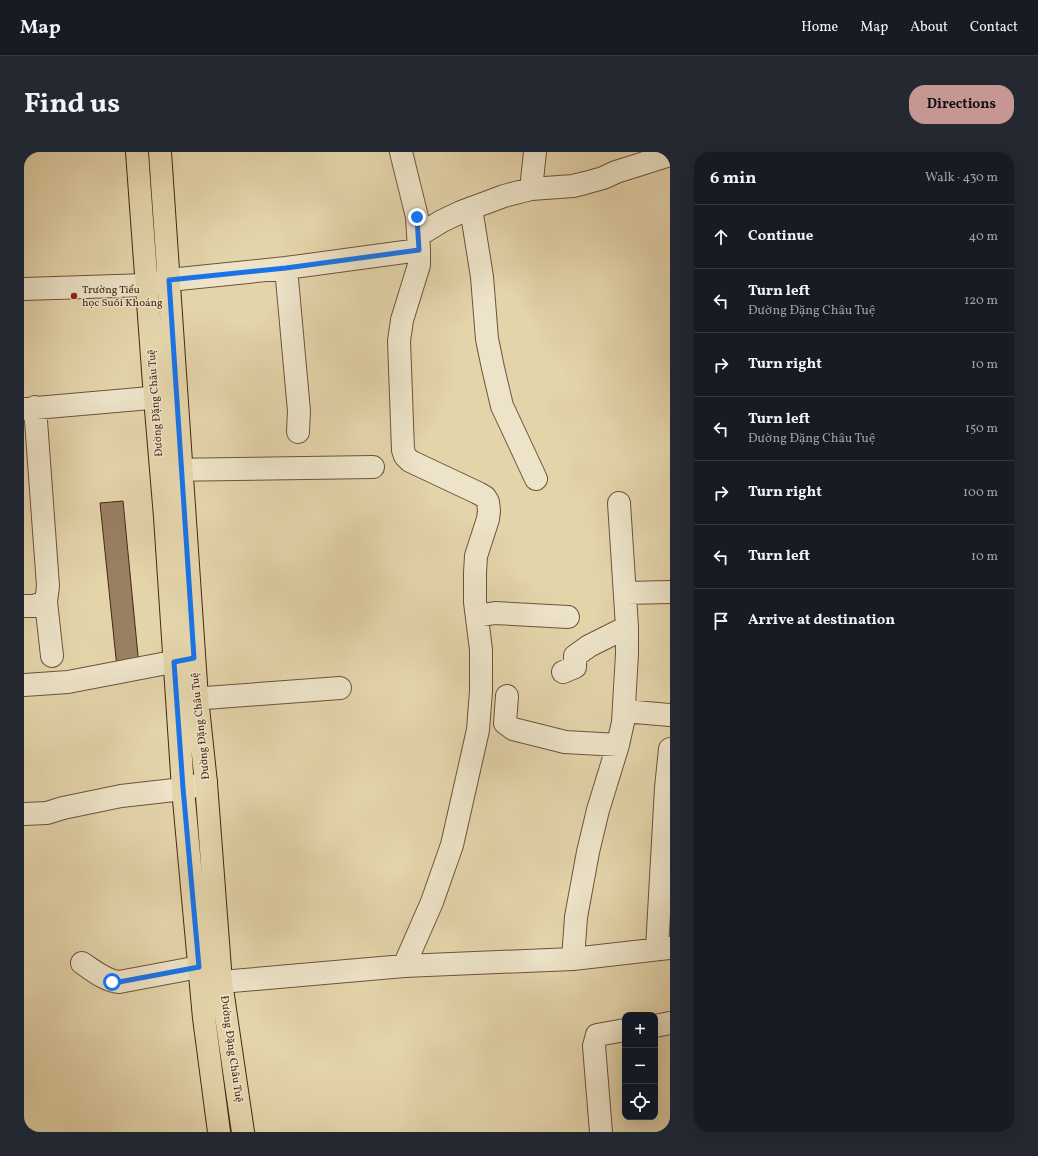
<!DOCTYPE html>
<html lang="en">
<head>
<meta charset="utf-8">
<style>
  :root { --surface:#171b24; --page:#242831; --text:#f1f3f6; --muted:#9ea1a6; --line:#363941; --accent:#c59692 }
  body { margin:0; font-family:Vollkorn,serif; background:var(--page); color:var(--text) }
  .controls { position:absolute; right:12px; bottom:12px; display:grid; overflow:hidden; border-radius:8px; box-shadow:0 4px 16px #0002 }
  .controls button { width:36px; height:36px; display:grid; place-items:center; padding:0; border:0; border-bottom:1px solid var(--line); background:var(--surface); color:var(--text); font:20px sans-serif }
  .stop { position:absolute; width:12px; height:12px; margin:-9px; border:3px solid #1a73e8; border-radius:50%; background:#fff }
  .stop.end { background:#1a73e8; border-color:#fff; box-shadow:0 1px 4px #0008 }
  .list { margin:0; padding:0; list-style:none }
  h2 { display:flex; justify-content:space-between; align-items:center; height:52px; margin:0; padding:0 16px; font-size:17px }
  h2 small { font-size:13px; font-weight:400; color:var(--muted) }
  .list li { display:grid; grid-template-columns:26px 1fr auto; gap:12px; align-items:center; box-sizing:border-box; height:64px; padding:0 16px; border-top:1px solid var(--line) }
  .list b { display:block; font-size:15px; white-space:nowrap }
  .list p { margin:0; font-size:13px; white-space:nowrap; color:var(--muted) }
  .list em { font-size:13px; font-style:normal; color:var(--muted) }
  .icon { flex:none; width:22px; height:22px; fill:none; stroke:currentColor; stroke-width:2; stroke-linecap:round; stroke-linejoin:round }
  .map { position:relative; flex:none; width:646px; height:980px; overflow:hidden; border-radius:16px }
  header { display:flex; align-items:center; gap:24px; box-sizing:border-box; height:56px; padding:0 20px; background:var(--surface); border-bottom:1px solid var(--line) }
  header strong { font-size:19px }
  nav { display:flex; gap:22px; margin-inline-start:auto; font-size:14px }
  .intro { display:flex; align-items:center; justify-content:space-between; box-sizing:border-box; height:96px; padding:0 24px }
  h1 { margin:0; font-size:28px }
  .button { padding:10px 18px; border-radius:16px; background:var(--accent); color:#111; font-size:14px; font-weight:700 }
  main { display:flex; gap:24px; padding:0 24px }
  aside { flex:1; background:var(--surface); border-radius:16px; box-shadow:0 4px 16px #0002 }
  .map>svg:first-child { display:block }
  .building { fill:#998063; stroke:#472616 }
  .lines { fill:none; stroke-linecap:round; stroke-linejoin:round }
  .minor-casing { stroke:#6e523b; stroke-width:24 }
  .major-casing { stroke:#472616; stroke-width:24 }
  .minor { stroke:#ede3c8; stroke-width:22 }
  .major { stroke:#e4d4aa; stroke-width:22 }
  .route { stroke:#1a73e8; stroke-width:5 }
  .poi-dot { fill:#8f2418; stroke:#ede3c8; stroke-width:1.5 }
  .labels { text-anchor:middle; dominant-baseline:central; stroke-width:3; stroke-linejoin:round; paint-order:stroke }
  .poi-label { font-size:11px; fill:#472616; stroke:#ede3c8; text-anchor:start }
  .street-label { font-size:11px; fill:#472616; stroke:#ede3c8 }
</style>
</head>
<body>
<header>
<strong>Map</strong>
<nav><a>Home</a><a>Map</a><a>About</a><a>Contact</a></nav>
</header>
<div class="intro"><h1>Find us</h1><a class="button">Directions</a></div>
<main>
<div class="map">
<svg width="646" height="980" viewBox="0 0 646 980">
  <rect width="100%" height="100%" fill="#e4d4aa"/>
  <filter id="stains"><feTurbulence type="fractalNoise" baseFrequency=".005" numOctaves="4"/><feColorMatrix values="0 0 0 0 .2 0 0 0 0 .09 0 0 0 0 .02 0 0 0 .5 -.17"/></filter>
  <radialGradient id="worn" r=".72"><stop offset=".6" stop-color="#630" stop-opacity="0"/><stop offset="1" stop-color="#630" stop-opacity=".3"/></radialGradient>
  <path class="building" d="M99 349 115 514 93 516 76 351Z"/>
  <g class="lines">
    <g class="minor-casing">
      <path id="minor" d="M377 0 393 65 395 98V113L378 168 375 189 379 298 381 304 386 309 454 341 461 345 464 350 465 359 464 367 452 404 451 421V450L457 498V539L454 578 428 693 408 750 380 814
        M507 37 511 0
        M447 56 458 125 463 187 469 216 478 254 512 327
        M395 83 418 69 437 60 480 44 507 37 549 34 561 31 579 26 592 20 646 3
        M262 116 275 259 274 280
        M0 137 123 133 145 128 262 116 395 98
        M0 257 149 244
        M138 318 349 315
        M601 441 646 440
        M22 450 28 504
        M0 454H10L22 450 24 434 11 255
        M453 464 471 461 544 465
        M539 520 551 515V504L565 494 603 475
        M0 533 44 530 169 506
        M483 544 481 571 489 577 541 590 594 593
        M154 548 316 536
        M600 559 646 563
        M0 662 23 661 39 656 97 644 159 637 182 631
        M633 797 642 636 646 597
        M549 807 552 765 564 700 574 658 594 593 599 570 603 502V475L595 351
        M58 811C69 818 81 829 95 830L175 815
        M179 834 197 830 380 814 549 807 646 796
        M631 874 646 871
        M577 980 570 894 573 883 601 878"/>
    </g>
    <g class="major-casing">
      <path id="major" d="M113 0 131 246 141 365 159 637 180 866 195 980
        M136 0 173 546 182 631 197 830 219 980"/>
    </g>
    <use href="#minor" class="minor"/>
    <use href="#major" class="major"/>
  </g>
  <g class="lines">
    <path class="route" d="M88 830H95L175 815 159 636 150 510 170 506 145 128 262 116 395 98 393 65"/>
  </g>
  <circle class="poi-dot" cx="50" cy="144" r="4"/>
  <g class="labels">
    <g class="poi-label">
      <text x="58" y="138">Trường Tiểu<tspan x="58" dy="13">học Suối Khoáng</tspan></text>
    </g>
    <g class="street-label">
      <text transform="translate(132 251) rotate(-94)">Đường Đặng Châu Tuệ</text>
      <text transform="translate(177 574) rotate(-96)">Đường Đặng Châu Tuệ</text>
      <text transform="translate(207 897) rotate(82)">Đường Đặng Châu Tuệ</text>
    </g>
  </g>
  <rect width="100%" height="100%" filter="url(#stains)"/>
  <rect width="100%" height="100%" fill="url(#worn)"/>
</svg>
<div class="controls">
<button>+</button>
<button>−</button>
<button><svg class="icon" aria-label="locate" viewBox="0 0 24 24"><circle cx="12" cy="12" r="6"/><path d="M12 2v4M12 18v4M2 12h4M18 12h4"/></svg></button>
</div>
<div class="stop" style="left:88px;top:830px"></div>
<div class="stop end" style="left:393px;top:65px"></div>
</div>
<aside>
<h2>6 min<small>Walk · 430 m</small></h2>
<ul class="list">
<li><svg class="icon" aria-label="ahead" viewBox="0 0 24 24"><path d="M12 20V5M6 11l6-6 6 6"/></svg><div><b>Continue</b></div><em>40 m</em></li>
<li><svg class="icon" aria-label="left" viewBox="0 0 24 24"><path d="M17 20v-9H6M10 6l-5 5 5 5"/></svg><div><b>Turn left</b><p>Đường Đặng Châu Tuệ</p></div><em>120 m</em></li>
<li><svg class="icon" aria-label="right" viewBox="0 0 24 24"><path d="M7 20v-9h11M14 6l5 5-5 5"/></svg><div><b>Turn right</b></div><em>10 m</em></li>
<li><svg class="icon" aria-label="left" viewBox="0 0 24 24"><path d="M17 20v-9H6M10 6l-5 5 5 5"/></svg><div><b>Turn left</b><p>Đường Đặng Châu Tuệ</p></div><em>150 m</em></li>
<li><svg class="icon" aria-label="right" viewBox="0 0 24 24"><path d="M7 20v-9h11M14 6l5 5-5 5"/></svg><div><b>Turn right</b></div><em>100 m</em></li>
<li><svg class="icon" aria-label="left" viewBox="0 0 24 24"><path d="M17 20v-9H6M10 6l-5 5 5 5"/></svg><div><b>Turn left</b></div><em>10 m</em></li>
<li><svg class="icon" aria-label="arrive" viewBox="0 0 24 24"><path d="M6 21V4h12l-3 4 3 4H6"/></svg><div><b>Arrive at destination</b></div></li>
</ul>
</aside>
</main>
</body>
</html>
